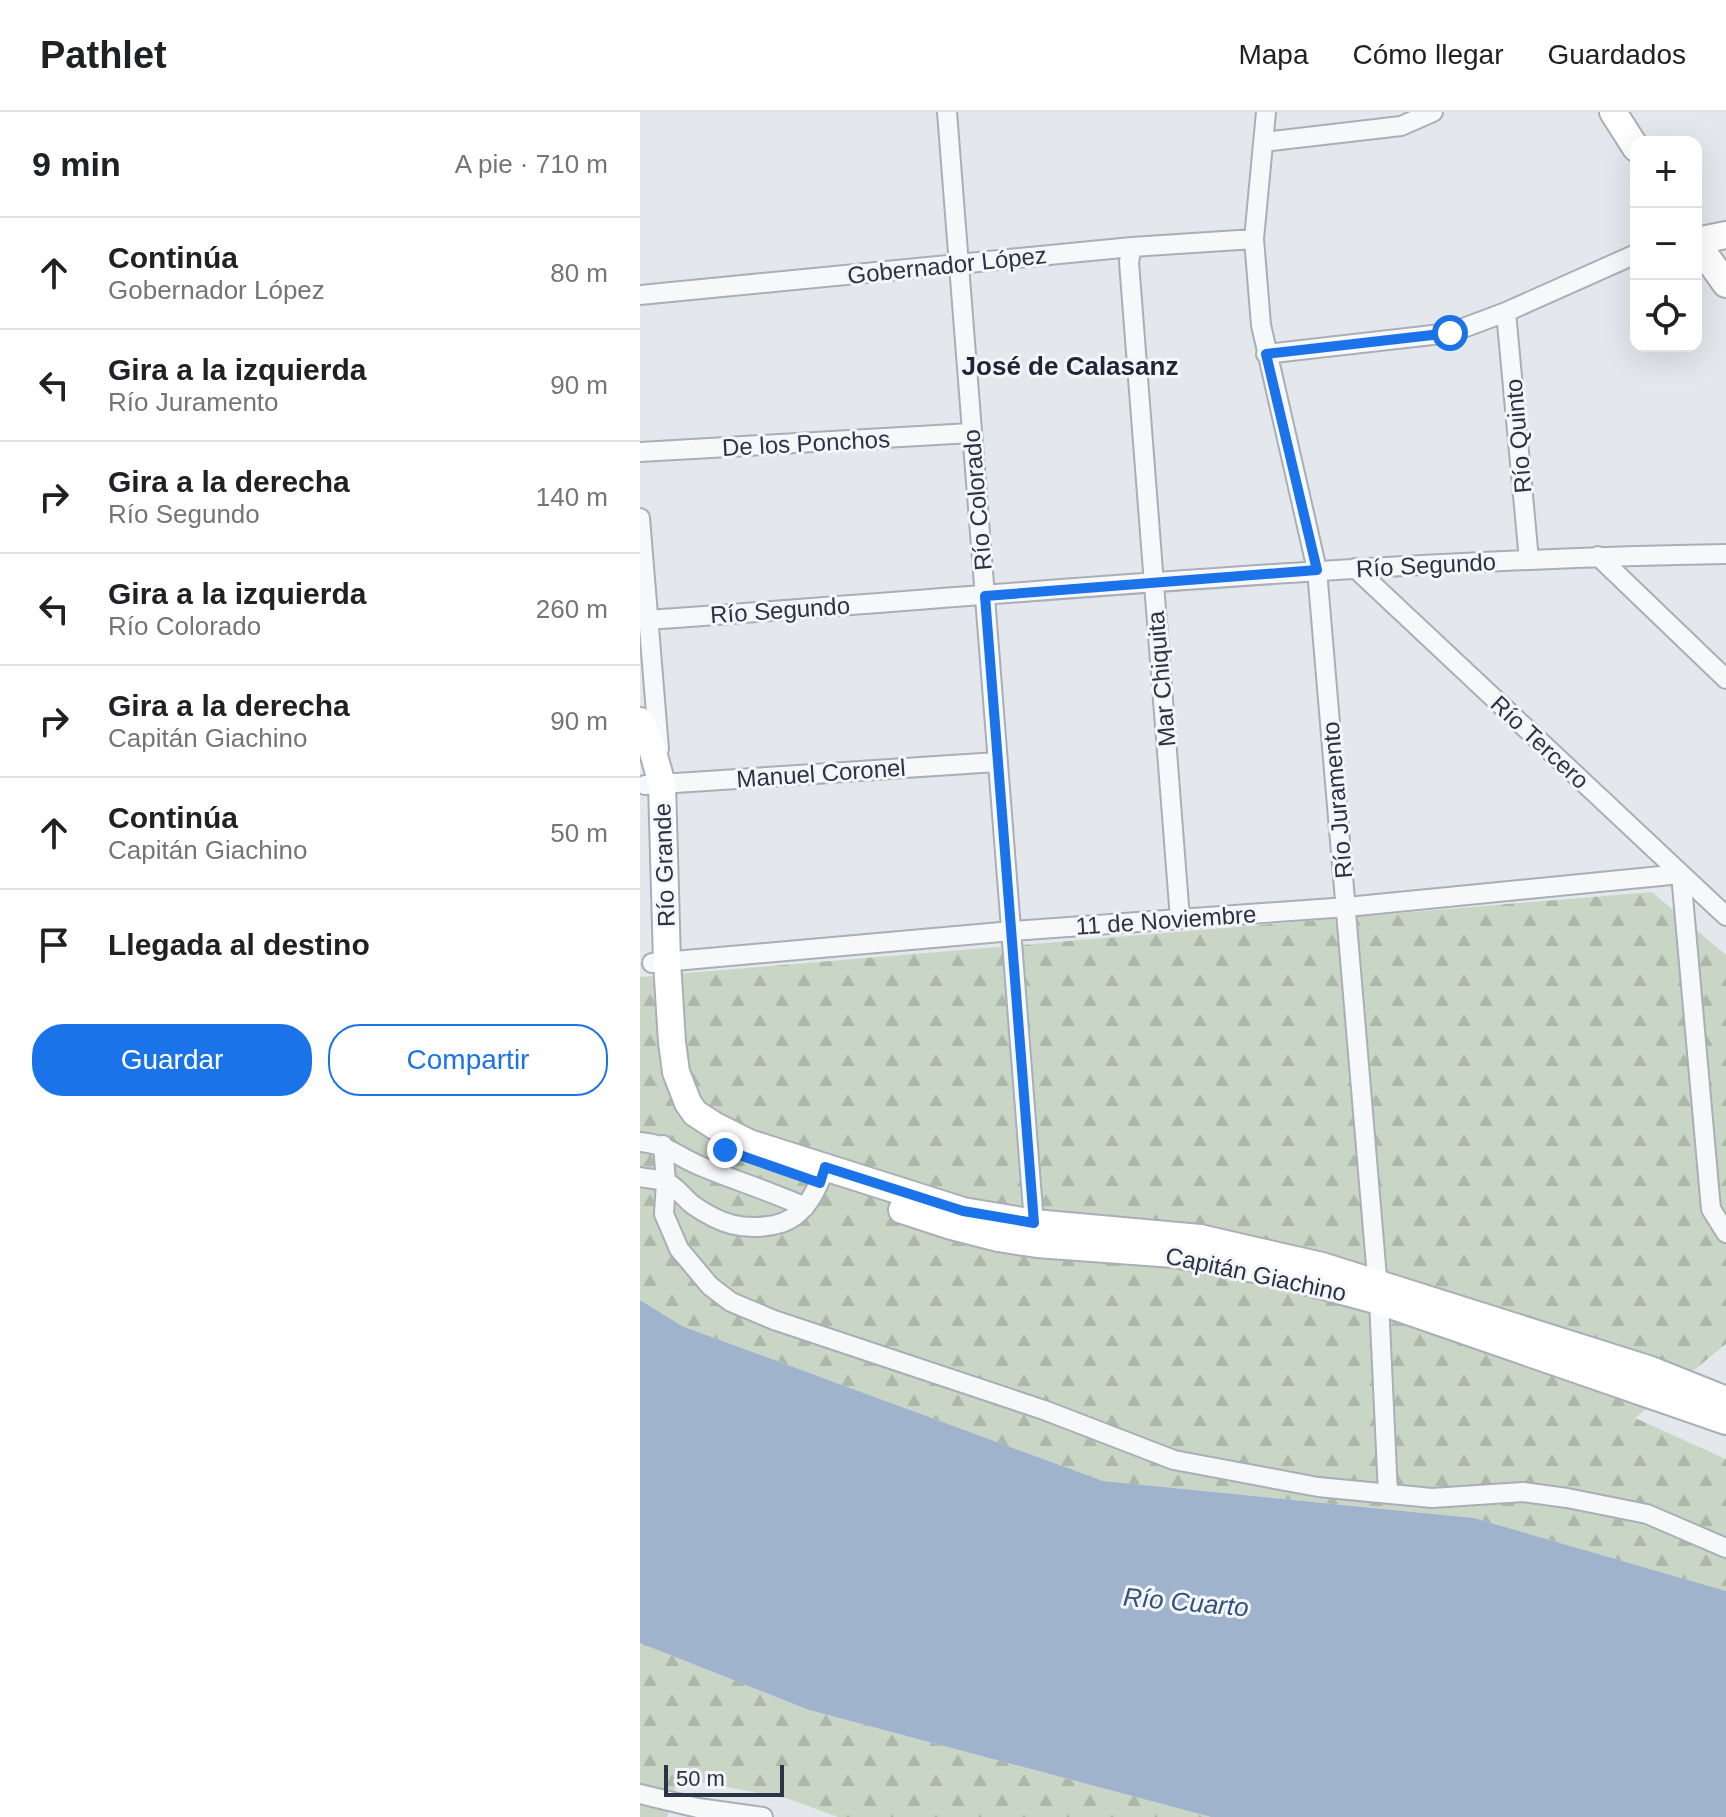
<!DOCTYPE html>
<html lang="es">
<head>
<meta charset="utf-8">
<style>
  :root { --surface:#fff; --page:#f2f2f2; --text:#202124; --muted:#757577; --line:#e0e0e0; --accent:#1a73e8 }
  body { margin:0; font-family:Arial,sans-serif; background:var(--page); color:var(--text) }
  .controls { position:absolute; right:24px; top:24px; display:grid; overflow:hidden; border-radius:16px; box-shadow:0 8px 32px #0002 }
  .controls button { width:72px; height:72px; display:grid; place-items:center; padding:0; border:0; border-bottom:2px solid var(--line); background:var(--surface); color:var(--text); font:40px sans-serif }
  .scale { position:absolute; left:24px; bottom:20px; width:120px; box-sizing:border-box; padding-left:8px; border:4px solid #2b3445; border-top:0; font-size:22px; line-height:28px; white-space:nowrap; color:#2b3445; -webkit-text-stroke:6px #f4f6f9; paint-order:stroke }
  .stop { position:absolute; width:24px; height:24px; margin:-18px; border:6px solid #1a73e8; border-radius:50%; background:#fff }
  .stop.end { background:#1a73e8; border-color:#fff; box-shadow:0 2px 8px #0008 }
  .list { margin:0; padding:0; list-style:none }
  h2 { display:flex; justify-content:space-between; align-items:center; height:104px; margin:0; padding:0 32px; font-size:34px }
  h2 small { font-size:26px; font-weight:400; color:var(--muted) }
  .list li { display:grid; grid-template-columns:52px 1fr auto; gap:24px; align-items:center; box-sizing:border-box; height:112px; padding:0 32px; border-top:2px solid var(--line) }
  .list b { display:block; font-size:30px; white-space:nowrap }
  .list p { margin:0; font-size:26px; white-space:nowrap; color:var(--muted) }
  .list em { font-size:26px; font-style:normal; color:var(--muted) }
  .actions { display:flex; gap:16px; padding:24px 32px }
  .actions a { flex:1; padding:18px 0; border:2px solid var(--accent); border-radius:32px; text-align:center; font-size:28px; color:var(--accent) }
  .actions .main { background:var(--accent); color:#fff }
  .icon { flex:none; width:44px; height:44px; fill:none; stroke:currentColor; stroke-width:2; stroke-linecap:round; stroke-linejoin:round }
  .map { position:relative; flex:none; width:1086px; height:1705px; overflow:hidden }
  header { display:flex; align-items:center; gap:48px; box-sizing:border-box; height:112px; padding:0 40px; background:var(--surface); border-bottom:2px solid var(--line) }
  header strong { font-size:38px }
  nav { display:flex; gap:44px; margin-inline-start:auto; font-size:28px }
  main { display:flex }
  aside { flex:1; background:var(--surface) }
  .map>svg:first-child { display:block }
  .forest { fill:url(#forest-firs) }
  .water { fill:#9fb4cc }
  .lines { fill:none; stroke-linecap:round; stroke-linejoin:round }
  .minor-casing { stroke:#a9aeb7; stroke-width:22 }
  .secondary-casing { stroke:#a9aeb7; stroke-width:30 }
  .minor { stroke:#f7f8fa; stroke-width:18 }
  .secondary { stroke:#fff; stroke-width:26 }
  .route { stroke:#1a73e8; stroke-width:10 }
  .labels { text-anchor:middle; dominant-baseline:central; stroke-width:6; stroke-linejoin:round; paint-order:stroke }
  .street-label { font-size:24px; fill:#2b3445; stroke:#f4f6f9 }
  .neighbourhood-label { font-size:26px; font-weight:bold; fill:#1d2536; stroke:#f4f6f9 }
  .water-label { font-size:26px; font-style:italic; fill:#34527a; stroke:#f4f6f9 }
</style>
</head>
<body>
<header>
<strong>Pathlet</strong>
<nav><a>Mapa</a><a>Cómo llegar</a><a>Guardados</a></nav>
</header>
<main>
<aside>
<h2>9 min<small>A pie · 710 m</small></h2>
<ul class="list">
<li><svg class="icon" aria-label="ahead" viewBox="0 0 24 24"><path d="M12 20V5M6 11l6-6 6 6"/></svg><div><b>Continúa</b><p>Gobernador López</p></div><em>80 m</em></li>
<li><svg class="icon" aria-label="left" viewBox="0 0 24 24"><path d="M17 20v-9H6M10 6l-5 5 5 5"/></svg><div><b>Gira a la izquierda</b><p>Río Juramento</p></div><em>90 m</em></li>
<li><svg class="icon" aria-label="right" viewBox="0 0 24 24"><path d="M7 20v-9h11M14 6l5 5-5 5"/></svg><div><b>Gira a la derecha</b><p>Río Segundo</p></div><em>140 m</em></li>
<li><svg class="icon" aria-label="left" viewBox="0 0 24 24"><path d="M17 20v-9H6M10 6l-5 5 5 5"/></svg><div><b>Gira a la izquierda</b><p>Río Colorado</p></div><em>260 m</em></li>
<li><svg class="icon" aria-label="right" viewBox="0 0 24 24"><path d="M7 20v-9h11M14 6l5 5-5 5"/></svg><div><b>Gira a la derecha</b><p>Capitán Giachino</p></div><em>90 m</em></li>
<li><svg class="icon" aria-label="ahead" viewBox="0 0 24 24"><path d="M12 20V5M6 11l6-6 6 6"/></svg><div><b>Continúa</b><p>Capitán Giachino</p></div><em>50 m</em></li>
<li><svg class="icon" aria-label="arrive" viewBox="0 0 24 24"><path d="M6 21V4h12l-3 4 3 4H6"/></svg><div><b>Llegada al destino</b></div></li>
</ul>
<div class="actions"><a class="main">Guardar</a><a>Compartir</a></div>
</aside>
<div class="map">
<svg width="1086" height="1705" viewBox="0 0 1086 1705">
  <defs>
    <pattern id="forest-firs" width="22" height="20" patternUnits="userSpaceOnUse" patternTransform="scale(2)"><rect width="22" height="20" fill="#c9d6c5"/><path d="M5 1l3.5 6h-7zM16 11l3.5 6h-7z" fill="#adb8ab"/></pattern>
  </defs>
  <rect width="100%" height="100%" fill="#e4e7ec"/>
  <path class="forest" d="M1012 780 1086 843V1232L995 1306 1086 1347V1479L834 1406 463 1369 42 1214 0 1188V865Z
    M0 1531 169 1598 571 1705H198L146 1686 38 1666 27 1705H0Z"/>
  <path class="water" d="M0 1188 42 1214 463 1369 834 1406 1086 1479V1705H571L169 1598 0 1531Z"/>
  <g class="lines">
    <g class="minor-casing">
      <path id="minor" d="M307 0 394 1111
        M626 0 614 127 621 213 677 458 739 1189 748 1382
        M624 30 761 14 793 0
        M492 135 489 150 540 807
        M0 183 492 135 614 127
        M866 200 889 448
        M626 242 810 221 866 200 996 142
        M0 340 331 321
        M0 406 19 637
        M958 444 1086 567
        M715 456 1086 804
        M0 505 8 508C367 483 726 448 1086 442
        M5 673 357 650
        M1041 762 1071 1097 1086 1121
        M12 851 372 819 707 795 1041 762
        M0 1030C29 1033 33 1042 58 1053 93 1068 130 1079 165 1095
        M23 1033 26 1070 24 1102 39 1137 70 1174 91 1190 134 1208 404 1298 534 1348 678 1375 792 1386 883 1380 927 1386 1007 1402 1086 1436
        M0 1065C8 1067 17 1067 25 1069 35 1073 44 1086 53 1093 80 1112 102 1119 134 1113 163 1108 177 1080 185 1055
        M0 1682 58 1696 123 1705"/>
    </g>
    <g class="secondary-casing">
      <path id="secondary" d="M973 0 996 36
        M1056 129 1086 123
        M1056 130 1086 172
        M0 609 11 633 22 672 27 850 32 930 36 960 48 991 55 1001 75 1014 109 1031 323 1099 394 1111 560 1126 682 1154 1011 1258 1086 1288
        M262 1098 311 1114 358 1126 397 1132 534 1142 636 1161 739 1189 1086 1309"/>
    </g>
    <use href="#minor" class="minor"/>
    <use href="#secondary" class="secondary"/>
  </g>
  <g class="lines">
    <path class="route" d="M85 1038 180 1071 185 1055 323 1099 394 1111 345 484 677 458 626 242 810 221"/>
  </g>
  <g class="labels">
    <g class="street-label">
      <text transform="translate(307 153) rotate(-6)">Gobernador López</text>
      <text transform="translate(878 324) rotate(-95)">Río Quinto</text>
      <text transform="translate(166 331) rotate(-3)">De los Ponchos</text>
      <text transform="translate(337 388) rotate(-95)">Río Colorado</text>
      <text transform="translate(786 453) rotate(-3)">Río Segundo</text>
      <text transform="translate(140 498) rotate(-4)">Río Segundo</text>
      <text transform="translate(521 567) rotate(-95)">Mar Chiquita</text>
      <text transform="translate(900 630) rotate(43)">Río Tercero</text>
      <text transform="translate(181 661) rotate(-4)">Manuel Coronel</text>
      <text transform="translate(697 688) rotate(-95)">Río Juramento</text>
      <text transform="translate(24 753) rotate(-92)">Río Grande</text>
      <text transform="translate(526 808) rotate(-4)">11 de Noviembre</text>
      <text transform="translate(616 1162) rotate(12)">Capitán Giachino</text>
    </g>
    <g class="neighbourhood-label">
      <text x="430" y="254">José de Calasanz</text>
    </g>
    <g class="water-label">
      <text transform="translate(546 1490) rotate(5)">Río Cuarto</text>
    </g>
  </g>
</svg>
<div class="controls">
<button>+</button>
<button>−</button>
<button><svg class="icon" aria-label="locate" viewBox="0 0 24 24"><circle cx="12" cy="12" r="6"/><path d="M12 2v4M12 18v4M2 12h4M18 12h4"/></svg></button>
</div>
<div class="scale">50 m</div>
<div class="stop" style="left:810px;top:221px"></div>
<div class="stop end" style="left:85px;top:1038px"></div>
</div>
</main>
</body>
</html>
